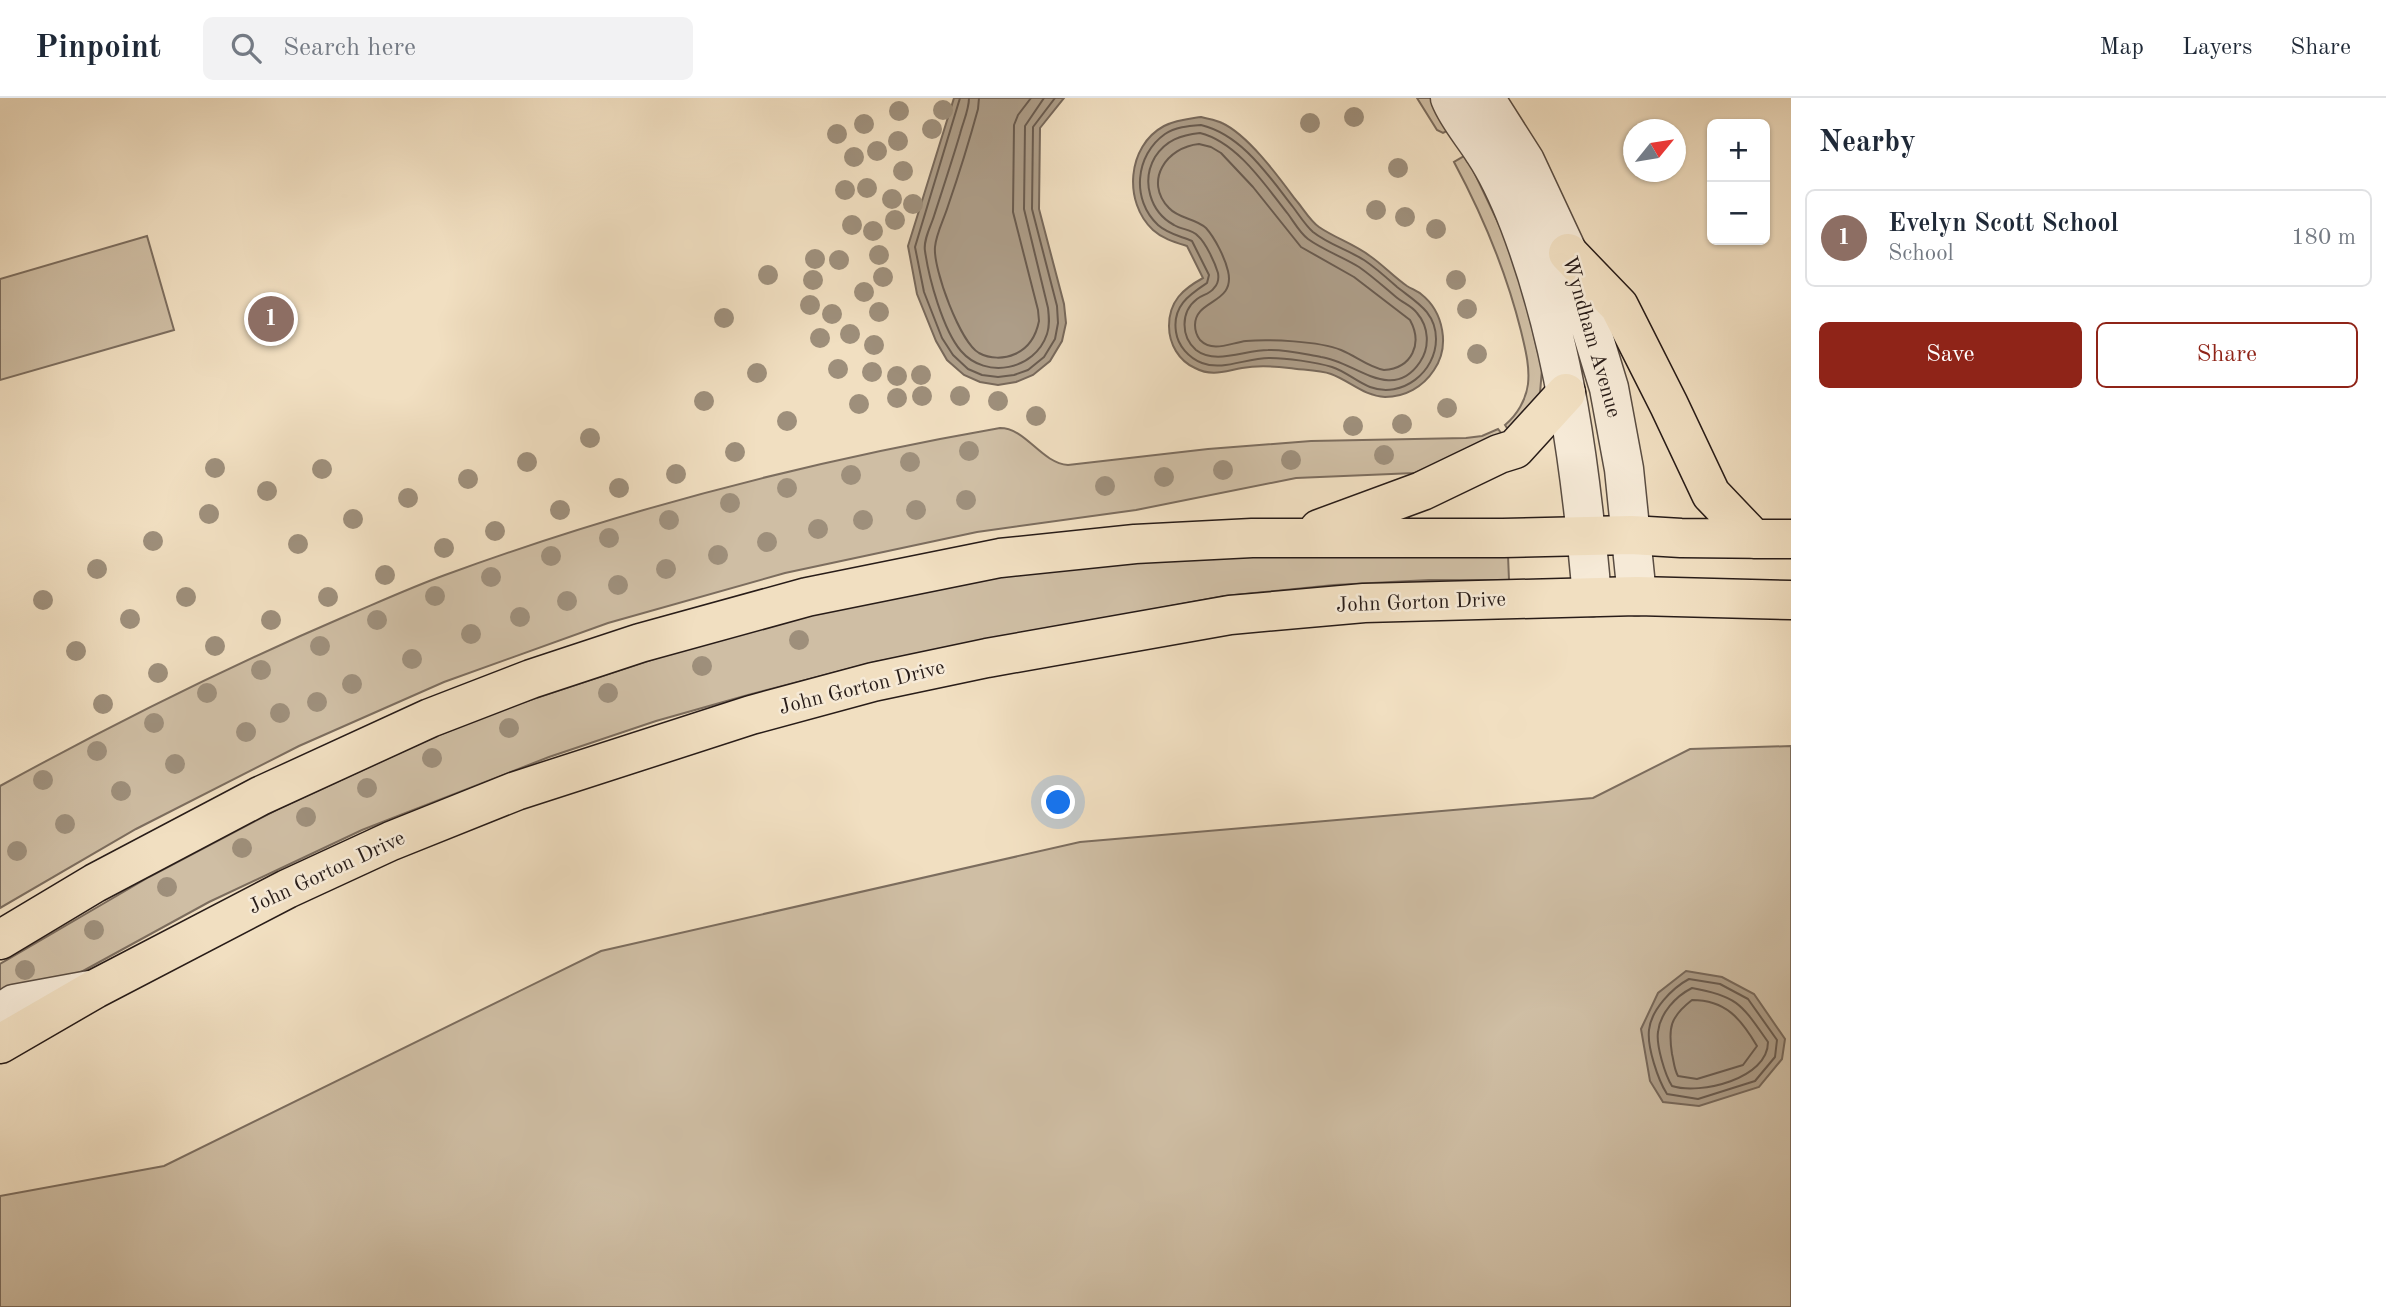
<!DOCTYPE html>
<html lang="en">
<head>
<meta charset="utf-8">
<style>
  :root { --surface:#fff; --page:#f2f2f3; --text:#1f2937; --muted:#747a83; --line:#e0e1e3; --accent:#8f2418 }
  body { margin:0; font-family:"Old Standard TT",serif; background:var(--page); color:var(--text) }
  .controls { position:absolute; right:21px; top:21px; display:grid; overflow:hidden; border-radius:10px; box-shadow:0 2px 5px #0004 }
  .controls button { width:63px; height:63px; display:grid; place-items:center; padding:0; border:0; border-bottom:2px solid var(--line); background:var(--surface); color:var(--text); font:35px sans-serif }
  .compass { position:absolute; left:1623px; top:21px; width:63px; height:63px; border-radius:50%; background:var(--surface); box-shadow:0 2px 5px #0004; rotate:60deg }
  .you { position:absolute; left:1059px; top:705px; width:24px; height:24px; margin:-18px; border:5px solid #fff; border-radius:50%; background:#1a73e8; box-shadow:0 0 0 10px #1a73e833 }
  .badge { display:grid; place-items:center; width:46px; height:46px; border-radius:50%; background:var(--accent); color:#fff; font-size:23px; font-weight:700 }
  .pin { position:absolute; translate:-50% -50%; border:4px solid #fff; box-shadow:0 2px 7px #0006 }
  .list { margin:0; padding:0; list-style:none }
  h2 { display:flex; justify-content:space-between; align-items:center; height:91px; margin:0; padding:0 28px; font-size:30px }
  h2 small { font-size:23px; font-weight:400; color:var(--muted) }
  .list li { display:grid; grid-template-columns:46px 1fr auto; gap:21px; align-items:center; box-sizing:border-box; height:98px; margin:0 14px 14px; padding:0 14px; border:2px solid var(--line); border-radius:10px }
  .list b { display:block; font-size:26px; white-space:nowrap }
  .list p { margin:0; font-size:23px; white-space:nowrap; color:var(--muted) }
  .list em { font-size:23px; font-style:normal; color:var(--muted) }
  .actions { display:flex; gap:14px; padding:21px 28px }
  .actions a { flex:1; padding:16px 0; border:2px solid var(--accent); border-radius:10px; text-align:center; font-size:24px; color:var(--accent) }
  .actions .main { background:var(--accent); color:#fff }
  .icon { flex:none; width:38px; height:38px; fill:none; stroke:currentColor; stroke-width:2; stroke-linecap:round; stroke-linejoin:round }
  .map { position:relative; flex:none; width:1791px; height:1209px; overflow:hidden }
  header { display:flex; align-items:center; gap:42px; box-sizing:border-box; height:98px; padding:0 35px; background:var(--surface); border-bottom:2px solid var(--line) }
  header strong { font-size:33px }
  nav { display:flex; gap:38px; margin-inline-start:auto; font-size:24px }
  .search { width:490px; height:63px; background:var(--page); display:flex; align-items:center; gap:18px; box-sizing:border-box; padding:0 24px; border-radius:10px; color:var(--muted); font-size:26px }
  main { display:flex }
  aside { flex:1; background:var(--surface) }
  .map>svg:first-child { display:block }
  .green { fill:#cfbea4; stroke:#7c6d5e; stroke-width:2 }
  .water { fill:#ad9d88; stroke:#78695b; stroke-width:2 }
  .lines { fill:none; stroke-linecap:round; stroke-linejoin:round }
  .shore { stroke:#6a5c50; stroke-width:2 }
  .minor-casing { stroke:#5a4d42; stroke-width:41 }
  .major-casing { stroke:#281c18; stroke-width:41 }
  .minor { stroke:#f6ead7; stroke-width:38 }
  .major { stroke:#f1dfc1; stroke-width:38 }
  .tree { fill:#9e8f7b }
  .labels { text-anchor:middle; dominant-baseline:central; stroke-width:5; stroke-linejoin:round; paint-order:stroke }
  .street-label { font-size:21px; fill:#281c18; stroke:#f6ead7 }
</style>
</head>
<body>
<header>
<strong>Pinpoint</strong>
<div class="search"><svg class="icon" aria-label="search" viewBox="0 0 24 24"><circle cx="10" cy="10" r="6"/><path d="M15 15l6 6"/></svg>Search here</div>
<nav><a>Map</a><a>Layers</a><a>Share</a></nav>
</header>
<main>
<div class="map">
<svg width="1791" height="1209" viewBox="0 0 1791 1209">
  <rect width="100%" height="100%" fill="#f1dfc1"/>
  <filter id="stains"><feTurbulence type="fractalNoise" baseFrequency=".00286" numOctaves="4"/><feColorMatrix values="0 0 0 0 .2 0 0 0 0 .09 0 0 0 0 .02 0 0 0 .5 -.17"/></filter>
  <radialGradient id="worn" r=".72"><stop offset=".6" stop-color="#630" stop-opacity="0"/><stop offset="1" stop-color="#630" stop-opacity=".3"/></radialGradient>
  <path class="green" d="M1417 0H1432L1451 31 1443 35 1437 32Z
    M1466 57 1503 135 1524 196 1542 271 1540 295 1509 333 1505 327C1517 317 1526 302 1528 286 1530 268 1525 250 1521 233 1506 173 1483 118 1454 64Z
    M147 138 174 232 0 282V181Z
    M1000 330C1026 330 1041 365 1068 367L1208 351 1311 343 1466 340 1482 338 1498 331 1502 336 1415 375 1296 380 1136 412 977 434 785 475 608 525 444 584 299 648 136 731 0 810V688C113 626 227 569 346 518 379 504 412 489 445 477 625 411 811 363 1000 330Z
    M1508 457 1509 482H1429L1334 487 1224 498 875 564 748 597 656 623 549 659 362 732 209 804 83 873 0 906V866L149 779 278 711 434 639 512 608 672 555 803 519 973 482 1172 459Z
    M1791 648V1209H0V1098L164 1068 601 853 1080 744 1593 700 1690 651Z"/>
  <path class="water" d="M954 0H1064L1040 30 1039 111 1064 206 1066 225 1062 243 1050 263 1033 277 1016 284 998 287 980 284 964 277 947 262 936 243 917 196 908 148Z
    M1201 19C1208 21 1216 22 1222 25 1248 37 1278 78 1295 101 1303 110 1310 123 1319 129 1335 140 1354 146 1370 158 1383 167 1394 179 1407 188 1412 191 1417 193 1421 196 1444 214 1450 249 1434 272 1423 289 1405 299 1385 299 1364 298 1350 283 1331 276 1319 272 1302 272 1289 270 1273 268 1258 267 1242 270 1225 273 1212 279 1195 270 1179 263 1169 246 1169 228 1169 203 1183 191 1203 180L1187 148C1174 144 1163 141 1153 132 1123 104 1127 48 1164 28 1176 22 1188 21 1201 19Z
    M1686 873 1722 879 1754 896 1785 941 1782 961 1759 989 1699 1008 1663 1004 1650 983 1641 931 1658 895Z"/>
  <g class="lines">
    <path class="shore" d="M960 0 915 149 924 194 942 240 953 257 968 271 982 277 998 279 1014 277 1028 272 1044 259 1055 241 1058 225 1057 208 1032 111 1033 29 1055 0
      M969 0C969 12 963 24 960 36 952 63 943 90 934 118 931 128 923 142 925 153 929 181 943 232 961 253 986 282 1035 272 1047 236 1050 227 1049 219 1048 210L1024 111 1025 28 1044 0
      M979 0 978 11C969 44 959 76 948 108 944 121 936 136 935 149 933 171 960 244 979 255 990 261 1004 261 1015 256 1029 250 1036 238 1039 223L1038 212 1013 114 1014 27 1018 17 1031 0
      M1201 27C1242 37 1268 77 1293 109 1299 117 1306 128 1313 134 1328 146 1348 152 1364 162 1376 170 1387 180 1397 189 1416 204 1436 214 1436 241 1436 274 1402 301 1370 289 1357 284 1345 273 1332 269 1316 264 1286 260 1269 260 1246 260 1223 273 1202 265 1189 260 1178 248 1176 234 1172 208 1189 197 1207 185L1209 177 1192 143C1180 138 1168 136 1158 127 1131 102 1135 57 1165 36 1175 29 1188 28 1201 27Z
      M1200 35C1237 44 1265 87 1288 116 1294 124 1300 135 1308 141 1323 152 1343 159 1359 169 1372 178 1384 189 1396 199 1403 205 1412 208 1417 215 1429 229 1430 249 1420 264 1392 306 1354 263 1321 259 1304 256 1285 251 1268 252 1245 252 1215 267 1196 252 1181 239 1180 214 1197 201 1202 197 1210 196 1214 190 1218 186 1219 181 1218 175 1215 165 1206 145 1198 138 1192 131 1182 132 1174 127 1150 114 1141 83 1155 59 1166 42 1181 37 1200 35Z
      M1199 46 1211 49 1221 55 1253 89 1301 149 1354 179 1410 222C1423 246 1412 270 1384 272 1368 269 1356 258 1341 252 1319 243 1269 241 1246 243 1230 245 1213 255 1200 242 1197 238 1195 233 1195 227 1195 201 1236 206 1228 173 1225 160 1215 140 1206 130 1195 120 1179 121 1169 110 1143 83 1167 49 1199 46Z
      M1689 881 1720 886 1748 901 1777 942 1775 959 1755 983 1698 1001 1667 996C1658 982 1647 949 1649 932 1651 912 1672 890 1689 881Z
      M1692 890C1738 898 1742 907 1768 944 1768 981 1700 997 1672 988 1665 977 1656 947 1658 934 1660 915 1676 898 1692 890Z
      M1692 902C1726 902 1741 921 1757 948L1743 967 1697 981 1678 978C1674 971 1674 964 1672 956 1668 930 1670 919 1692 902Z"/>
    <g class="minor-casing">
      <path id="minor" d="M1450 0C1458 20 1473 36 1484 54 1498 75 1510 102 1519 125 1565 245 1581 372 1592 499
        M1485 0 1525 63 1568 155 1609 290 1624 371 1637 498
        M0 915 14 906 90 892"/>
    </g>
    <g class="major-casing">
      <path id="major" d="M1568 155 1619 208 1669 307 1711 396 1754 441
        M1319 431 1422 393 1499 356 1515 351 1566 295
        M0 842 95 785 260 698 430 620 531 581 640 545 807 499 1000 460 1135 446 1252 440H1503L1631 437 1681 440 1791 441
        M0 946 95 891 287 791 391 743 516 693 751 617 873 584 987 560 1230 517 1364 505 1637 498 1791 502"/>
    </g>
    <use href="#minor" class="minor"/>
    <use href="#major" class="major"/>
  </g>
  <g class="tree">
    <circle cx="943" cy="12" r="10"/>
    <circle cx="899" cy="13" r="10"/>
    <circle cx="1354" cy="19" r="10"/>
    <circle cx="1310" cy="25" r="10"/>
    <circle cx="864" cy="26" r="10"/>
    <circle cx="932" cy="31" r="10"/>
    <circle cx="837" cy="36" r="10"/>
    <circle cx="898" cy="43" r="10"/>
    <circle cx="877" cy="53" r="10"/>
    <circle cx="854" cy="59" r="10"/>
    <circle cx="1398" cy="70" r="10"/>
    <circle cx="903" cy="73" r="10"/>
    <circle cx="867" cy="90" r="10"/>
    <circle cx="845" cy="92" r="10"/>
    <circle cx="892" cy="101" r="10"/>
    <circle cx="913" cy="106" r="10"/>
    <circle cx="1376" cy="112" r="10"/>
    <circle cx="1405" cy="119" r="10"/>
    <circle cx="895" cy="122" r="10"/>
    <circle cx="852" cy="127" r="10"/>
    <circle cx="1436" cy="131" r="10"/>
    <circle cx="873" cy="133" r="10"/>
    <circle cx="879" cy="157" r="10"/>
    <circle cx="815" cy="161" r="10"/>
    <circle cx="839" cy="162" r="10"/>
    <circle cx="768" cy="177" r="10"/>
    <circle cx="883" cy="179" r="10"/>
    <circle cx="813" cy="182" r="10"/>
    <circle cx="1456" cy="182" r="10"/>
    <circle cx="864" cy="194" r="10"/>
    <circle cx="810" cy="207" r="10"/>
    <circle cx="1467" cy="211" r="10"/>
    <circle cx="879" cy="214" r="10"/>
    <circle cx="832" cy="216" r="10"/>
    <circle cx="724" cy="220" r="10"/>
    <circle cx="850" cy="236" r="10"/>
    <circle cx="820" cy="240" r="10"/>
    <circle cx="874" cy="247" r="10"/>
    <circle cx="1477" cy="256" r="10"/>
    <circle cx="838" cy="271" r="10"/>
    <circle cx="872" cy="274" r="10"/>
    <circle cx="757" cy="275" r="10"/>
    <circle cx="921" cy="277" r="10"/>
    <circle cx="897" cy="278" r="10"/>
    <circle cx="922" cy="298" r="10"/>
    <circle cx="960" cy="298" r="10"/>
    <circle cx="897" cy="300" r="10"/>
    <circle cx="704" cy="303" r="10"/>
    <circle cx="998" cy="303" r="10"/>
    <circle cx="859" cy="306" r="10"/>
    <circle cx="1447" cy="310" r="10"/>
    <circle cx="1036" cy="318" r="10"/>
    <circle cx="787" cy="323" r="10"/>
    <circle cx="1402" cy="326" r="10"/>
    <circle cx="1353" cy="328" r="10"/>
    <circle cx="590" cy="340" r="10"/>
    <circle cx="969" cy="353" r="10"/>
    <circle cx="735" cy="354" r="10"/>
    <circle cx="1384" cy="357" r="10"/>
    <circle cx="1291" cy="362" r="10"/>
    <circle cx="527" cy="364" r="10"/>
    <circle cx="910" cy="364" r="10"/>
    <circle cx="215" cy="370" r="10"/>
    <circle cx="322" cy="371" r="10"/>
    <circle cx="1223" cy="372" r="10"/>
    <circle cx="676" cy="376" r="10"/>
    <circle cx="851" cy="377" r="10"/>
    <circle cx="1164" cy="379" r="10"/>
    <circle cx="468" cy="381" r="10"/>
    <circle cx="1105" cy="388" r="10"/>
    <circle cx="619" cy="390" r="10"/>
    <circle cx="787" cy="390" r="10"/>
    <circle cx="267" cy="393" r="10"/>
    <circle cx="408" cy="400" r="10"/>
    <circle cx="966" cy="402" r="10"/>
    <circle cx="730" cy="405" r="10"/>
    <circle cx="560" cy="412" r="10"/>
    <circle cx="916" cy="412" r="10"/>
    <circle cx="209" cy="416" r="10"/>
    <circle cx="353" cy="421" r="10"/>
    <circle cx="669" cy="422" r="10"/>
    <circle cx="863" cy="422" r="10"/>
    <circle cx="818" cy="431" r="10"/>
    <circle cx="495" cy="433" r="10"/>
    <circle cx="609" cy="440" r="10"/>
    <circle cx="153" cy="443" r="10"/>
    <circle cx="767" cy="444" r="10"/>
    <circle cx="298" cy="446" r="10"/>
    <circle cx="444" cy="450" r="10"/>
    <circle cx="718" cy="457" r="10"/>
    <circle cx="551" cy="458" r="10"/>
    <circle cx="97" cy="471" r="10"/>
    <circle cx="666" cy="471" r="10"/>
    <circle cx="385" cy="477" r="10"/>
    <circle cx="491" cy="479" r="10"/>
    <circle cx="618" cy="487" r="10"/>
    <circle cx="435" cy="498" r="10"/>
    <circle cx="186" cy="499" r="10"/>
    <circle cx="328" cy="499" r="10"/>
    <circle cx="43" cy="502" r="10"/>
    <circle cx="567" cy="503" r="10"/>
    <circle cx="520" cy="519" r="10"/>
    <circle cx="130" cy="521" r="10"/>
    <circle cx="271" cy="522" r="10"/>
    <circle cx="377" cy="522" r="10"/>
    <circle cx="471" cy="536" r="10"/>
    <circle cx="799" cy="542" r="10"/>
    <circle cx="215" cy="548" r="10"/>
    <circle cx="320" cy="548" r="10"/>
    <circle cx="76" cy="553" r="10"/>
    <circle cx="412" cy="561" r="10"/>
    <circle cx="702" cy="568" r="10"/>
    <circle cx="261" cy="572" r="10"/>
    <circle cx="158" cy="575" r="10"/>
    <circle cx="352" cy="586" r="10"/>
    <circle cx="207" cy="595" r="10"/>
    <circle cx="608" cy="595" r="10"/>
    <circle cx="317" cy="604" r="10"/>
    <circle cx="103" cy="606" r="10"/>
    <circle cx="280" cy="615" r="10"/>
    <circle cx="154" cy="625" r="10"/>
    <circle cx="509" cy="630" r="10"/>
    <circle cx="246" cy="634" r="10"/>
    <circle cx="97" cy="653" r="10"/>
    <circle cx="432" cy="660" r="10"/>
    <circle cx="175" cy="666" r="10"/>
    <circle cx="43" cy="682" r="10"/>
    <circle cx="367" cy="690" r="10"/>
    <circle cx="121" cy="693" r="10"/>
    <circle cx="306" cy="719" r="10"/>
    <circle cx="65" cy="726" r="10"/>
    <circle cx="242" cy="750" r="10"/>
    <circle cx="17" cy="753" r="10"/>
    <circle cx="167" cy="789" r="10"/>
    <circle cx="94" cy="832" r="10"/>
    <circle cx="25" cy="872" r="10"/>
  </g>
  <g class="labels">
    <g class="street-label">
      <text transform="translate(1591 239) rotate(74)">Wyndham Avenue</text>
      <text transform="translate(1421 505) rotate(-2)">John Gorton Drive</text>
      <text transform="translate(862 590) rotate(-14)">John Gorton Drive</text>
      <text transform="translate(327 775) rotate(-25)">John Gorton Drive</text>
    </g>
  </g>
  <rect width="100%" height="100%" filter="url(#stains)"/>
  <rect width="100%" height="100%" fill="url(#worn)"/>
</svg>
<div class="controls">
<button>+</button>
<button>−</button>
</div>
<svg class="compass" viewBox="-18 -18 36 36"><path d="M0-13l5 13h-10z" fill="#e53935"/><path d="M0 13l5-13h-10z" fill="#747a83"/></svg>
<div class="you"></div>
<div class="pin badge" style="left:271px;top:221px;background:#8d6e63">1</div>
</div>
<aside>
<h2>Nearby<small></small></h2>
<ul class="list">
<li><span class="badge" style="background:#8d6e63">1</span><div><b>Evelyn Scott School</b><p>School</p></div><em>180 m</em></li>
</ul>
<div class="actions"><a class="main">Save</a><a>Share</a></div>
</aside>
</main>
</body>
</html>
